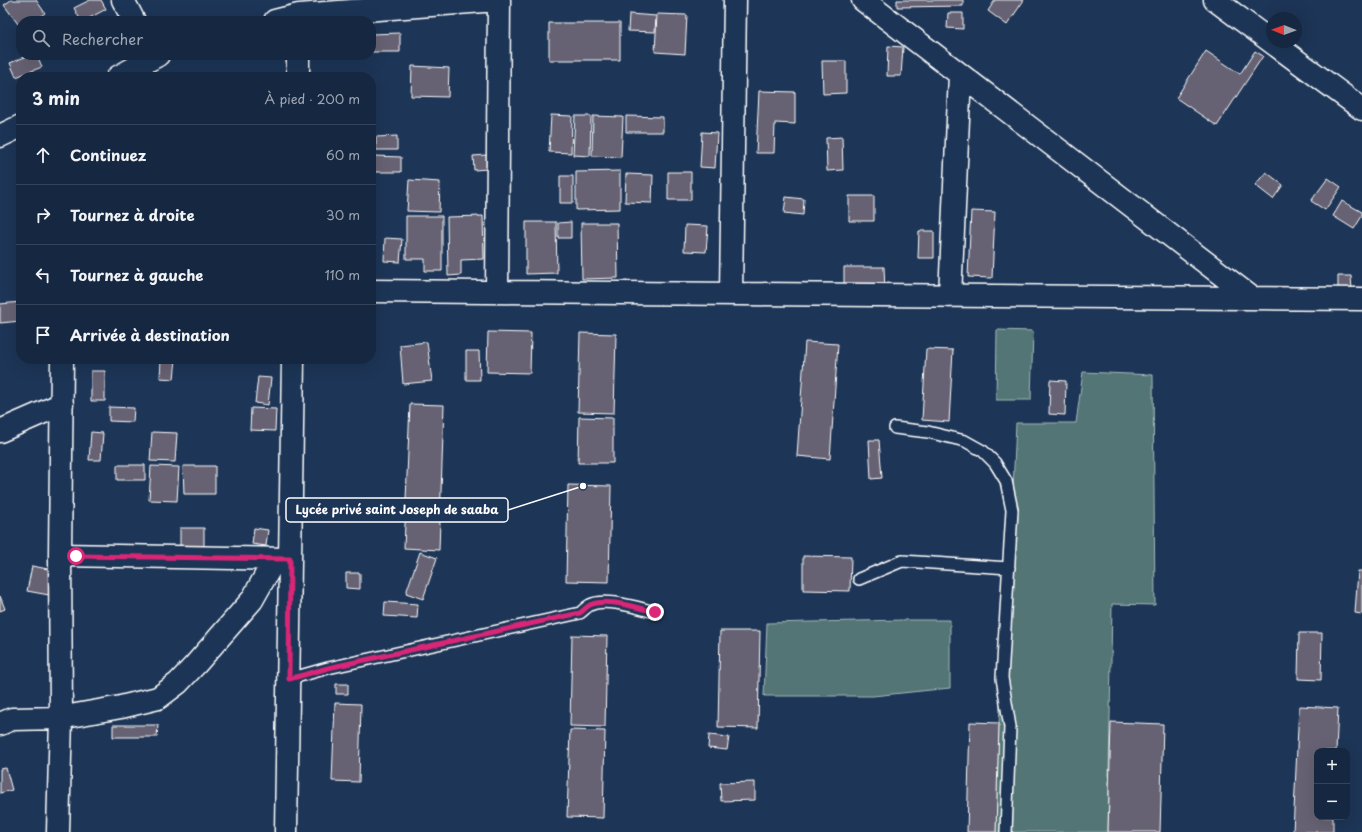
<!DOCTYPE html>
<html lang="fr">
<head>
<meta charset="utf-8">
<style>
  :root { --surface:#162841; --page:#1f3048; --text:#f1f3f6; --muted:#9ea6b1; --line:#35445a }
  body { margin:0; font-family:"Playpen Sans",sans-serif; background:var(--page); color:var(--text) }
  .controls { position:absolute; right:12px; bottom:12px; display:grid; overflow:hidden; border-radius:8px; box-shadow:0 4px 16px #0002 }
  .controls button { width:36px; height:36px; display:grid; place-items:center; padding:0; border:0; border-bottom:1px solid var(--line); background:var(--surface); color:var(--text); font:20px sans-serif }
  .compass { position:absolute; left:1266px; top:12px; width:36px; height:36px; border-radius:50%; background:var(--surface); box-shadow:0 4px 16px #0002; rotate:271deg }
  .stop { position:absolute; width:12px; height:12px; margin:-9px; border:3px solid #db2777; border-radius:50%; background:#fff }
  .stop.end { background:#db2777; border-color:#fff; box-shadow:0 1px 4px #0008 }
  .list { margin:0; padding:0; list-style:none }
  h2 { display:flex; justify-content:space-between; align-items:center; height:52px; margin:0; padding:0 16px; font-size:17px }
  h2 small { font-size:13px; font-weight:400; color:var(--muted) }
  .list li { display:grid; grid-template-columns:26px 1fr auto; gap:12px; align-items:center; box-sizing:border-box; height:60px; padding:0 16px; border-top:1px solid var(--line) }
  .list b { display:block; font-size:15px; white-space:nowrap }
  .list em { font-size:13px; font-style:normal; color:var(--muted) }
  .icon { flex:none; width:22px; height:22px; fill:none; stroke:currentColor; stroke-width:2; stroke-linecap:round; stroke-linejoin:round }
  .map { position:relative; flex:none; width:1362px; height:832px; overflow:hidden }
  .search { position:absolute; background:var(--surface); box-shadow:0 4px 16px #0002; left:16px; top:16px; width:360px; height:44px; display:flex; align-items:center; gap:10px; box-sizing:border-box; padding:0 14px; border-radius:16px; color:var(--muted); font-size:15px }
  .panel { position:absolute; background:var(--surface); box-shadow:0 4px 16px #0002; left:16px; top:72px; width:360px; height:292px; border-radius:16px }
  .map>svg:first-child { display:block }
  .green { fill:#527576; stroke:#a8baba }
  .building { fill:#666273; stroke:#fff }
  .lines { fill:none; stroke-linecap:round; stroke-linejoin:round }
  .service-casing { stroke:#fff; stroke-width:14 }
  .minor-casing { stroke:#fff; stroke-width:25 }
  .service { stroke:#1d3557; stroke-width:11 }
  .minor { stroke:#1d3557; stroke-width:22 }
  .route { stroke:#db2777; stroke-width:5 }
  .leader { fill:none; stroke:#fff; stroke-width:1.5 }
  .callout-dot { fill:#fff; stroke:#1d3557; stroke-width:1.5 }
  .callout { fill:#1d3557; stroke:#fff; stroke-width:1.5 }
  .callout-label { font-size:12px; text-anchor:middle; font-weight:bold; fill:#fff }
</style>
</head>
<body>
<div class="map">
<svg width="1362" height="832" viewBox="0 0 1362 832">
  <rect width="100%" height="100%" fill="#1d3557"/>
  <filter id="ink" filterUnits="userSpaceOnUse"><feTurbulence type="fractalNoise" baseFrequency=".025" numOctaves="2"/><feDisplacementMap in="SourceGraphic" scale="8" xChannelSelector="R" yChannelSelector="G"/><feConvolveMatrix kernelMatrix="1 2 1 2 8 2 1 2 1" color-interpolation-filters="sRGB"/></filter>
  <g filter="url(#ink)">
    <path class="green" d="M997 330 1033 331 1031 400H996Z
      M1083 372 1153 375 1155 605 1112 604 1108 832H996L999 723 1012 510 1016 423H1076Z
      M903 620H950V688L873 696H764L767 623Z"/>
    <path class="building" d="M11 0H36L45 13 34 21H21V28L4 5Z
      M90 0H101L106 9 84 21H81L74 8Z
      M897 0H963V6L897 7Z
      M995 0H1024L1007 25 988 11Z
      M948 13H963V29L947 28Z
      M629 14 656 16 655 32 628 31Z
      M657 14 687 15 685 54 655 52Z
      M549 23H620V60H549Z
      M400 33V52H371V34Z
      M888 46 903 47 901 76H887Z
      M1206 51 1240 74 1255 51 1263 56 1217 126 1176 98Z
      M30 55H37L42 67 16 77 10 63Z
      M822 61H846V93L823 94Z
      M412 66 449 68 448 97 411 96Z
      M759 91 795 92V124L775 123 774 153H756Z
      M551 115 572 116 571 153 549 152Z
      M575 116H591L590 156 573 155Z
      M593 116 623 117 621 157 592 156Z
      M626 116 663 117V132H626Z
      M702 132 717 133 715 168 700 167Z
      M397 136V150H376V137Z
      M842 137 843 170 827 171 826 138Z
      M487 155 488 169 474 170 473 156Z
      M374 156 401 157V172H374Z
      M620 171V209L576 210V172Z
      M668 172H691V200H668Z
      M1266 172 1283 185 1273 199 1255 185Z
      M626 174 653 175 652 203 625 202Z
      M560 176H573V203H560Z
      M1328 178 1341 187 1325 210 1311 201Z
      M409 180 440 182 439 212 407 211Z
      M849 196H874V221H849Z
      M786 197 804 199 803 215 784 213Z
      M1342 201 1362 212V216L1354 229 1333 216Z
      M971 211 995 212 992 278 968 277Z
      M406 216H442V271H425V259H406Z
      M483 216 484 259 461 260V275L448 276 447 217Z
      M526 222H556L557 273 526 274Z
      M571 222V238H558V223Z
      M581 223H617L618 278 582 279Z
      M685 225 708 226 706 252 684 251Z
      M919 231H934V258H918Z
      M385 238 402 239 400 262 384 261Z
      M844 267H884L885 290H844Z
      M1338 276H1351L1352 290 1338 291Z
      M21 302V321L0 323V304Z
      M488 332 531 333 530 373 487 372Z
      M580 333 616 334 614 413 578 412Z
      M427 342 432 381 403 384 400 345Z
      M805 342 838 344 830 459 797 456Z
      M926 349 953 350 949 422 922 420Z
      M466 351H479L480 380H466Z
      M161 359H176L174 379 160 378Z
      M91 371H105V401H91Z
      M258 377 271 378 268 405 255 403Z
      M1050 380 1066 381 1065 415 1049 414Z
      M410 404 444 405 439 550 404 548Z
      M109 407 134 408 133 422 109 421Z
      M251 408 276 409 275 431 250 430Z
      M579 417 613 418V463H578Z
      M91 432 103 433 101 460H89Z
      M152 432 177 433 175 462 150 461Z
      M869 440H879L882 478 871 479Z
      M117 465H145V480H117Z
      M151 466 179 467 177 501 149 500Z
      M183 466H215V494H184Z
      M568 485 611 486 609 582 566 581Z
      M180 528H204V551H180Z
      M254 528 268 530 266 546 252 544Z
      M420 552 437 558 423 599 406 593Z
      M803 556 851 557 850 591 803 590Z
      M32 566 53 570 49 595 27 591Z
      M1358 571H1362V614L1355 613Z
      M346 573H360V589L346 588Z
      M0 596 5 609 0 611Z
      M385 602 418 604 417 618 384 616Z
      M720 631H760L758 728 718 727Z
      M1299 633H1322L1321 680 1298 679Z
      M572 635 607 636 605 727 570 726Z
      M336 684H348V694H336Z
      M335 703 361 704 359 782 332 781Z
      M1299 706 1338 708 1336 751H1317V817H1333V832H1293Z
      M970 722 999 723 996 832H967Z
      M1111 722 1163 724 1160 832H1108Z
      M113 725H158L157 737H113Z
      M570 730 605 731 603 818 567 817Z
      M709 735 729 737 727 750 708 748Z
      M6 768 12 790 0 793V769Z
      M755 782V800L721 801 720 783Z"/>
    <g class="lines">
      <g class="service-casing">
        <path id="service" d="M895 428 928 432 965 441 983 451 995 463 1006 481 1012 510 1002 678 1010 727 1006 832
          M859 579 902 561 1009 568
          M289 679 328 668 580 613C583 611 586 607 590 605 605 597 638 608 655 612"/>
      </g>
      <g class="minor-casing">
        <path id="minor" d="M123 0 134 21
          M863 0 1252 298
          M1215 0 1362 109
          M275 21 299 15 497 0
          M118 77 158 55
          M298 77V55
          M0 136 21 126
          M371 291 1362 299
          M497 292 499 0
          M731 294 735 0
          M950 296 960 75
          M0 431 62 404
          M60 555 287 559
          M0 724 12 719 61 718 76 715 121 707 158 698 178 683 196 664 252 600 275 559
          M58 832 61 718 60 555 62 359
          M286 832 293 359"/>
      </g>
      <use href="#service" class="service"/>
      <use href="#minor" class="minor"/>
    </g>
  </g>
  <g class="lines" filter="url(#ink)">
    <path class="route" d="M76 556 290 559 289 679 328 668 580 613C583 611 586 607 590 605 605 597 638 608 655 612"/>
  </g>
  <path class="leader" d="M583 486L508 510"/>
  <circle class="callout-dot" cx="583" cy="486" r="4"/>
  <rect class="callout" x="286" y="498" width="222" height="24" rx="4"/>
  <g class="callout-label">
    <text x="397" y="514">Lycée privé saint Joseph de saaba</text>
  </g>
</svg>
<div class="controls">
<button>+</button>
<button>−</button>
</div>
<svg class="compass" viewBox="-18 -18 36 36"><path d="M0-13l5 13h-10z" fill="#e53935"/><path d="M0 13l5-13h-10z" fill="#9ea6b1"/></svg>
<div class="stop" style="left:76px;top:556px"></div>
<div class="stop end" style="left:655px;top:612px"></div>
<div class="search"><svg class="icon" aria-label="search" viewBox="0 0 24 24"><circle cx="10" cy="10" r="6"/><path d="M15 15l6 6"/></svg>Rechercher</div>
<section class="panel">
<h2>3 min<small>À pied · 200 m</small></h2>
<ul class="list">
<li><svg class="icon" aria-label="ahead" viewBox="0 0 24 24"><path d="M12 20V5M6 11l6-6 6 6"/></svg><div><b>Continuez</b></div><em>60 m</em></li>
<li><svg class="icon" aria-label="right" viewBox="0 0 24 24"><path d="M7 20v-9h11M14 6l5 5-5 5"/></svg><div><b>Tournez à droite</b></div><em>30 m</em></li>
<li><svg class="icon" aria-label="left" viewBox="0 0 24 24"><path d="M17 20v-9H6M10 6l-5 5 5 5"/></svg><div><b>Tournez à gauche</b></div><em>110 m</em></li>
<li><svg class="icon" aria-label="arrive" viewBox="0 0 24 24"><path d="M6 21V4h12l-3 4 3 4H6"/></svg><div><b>Arrivée à destination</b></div></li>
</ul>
</section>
</div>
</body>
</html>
